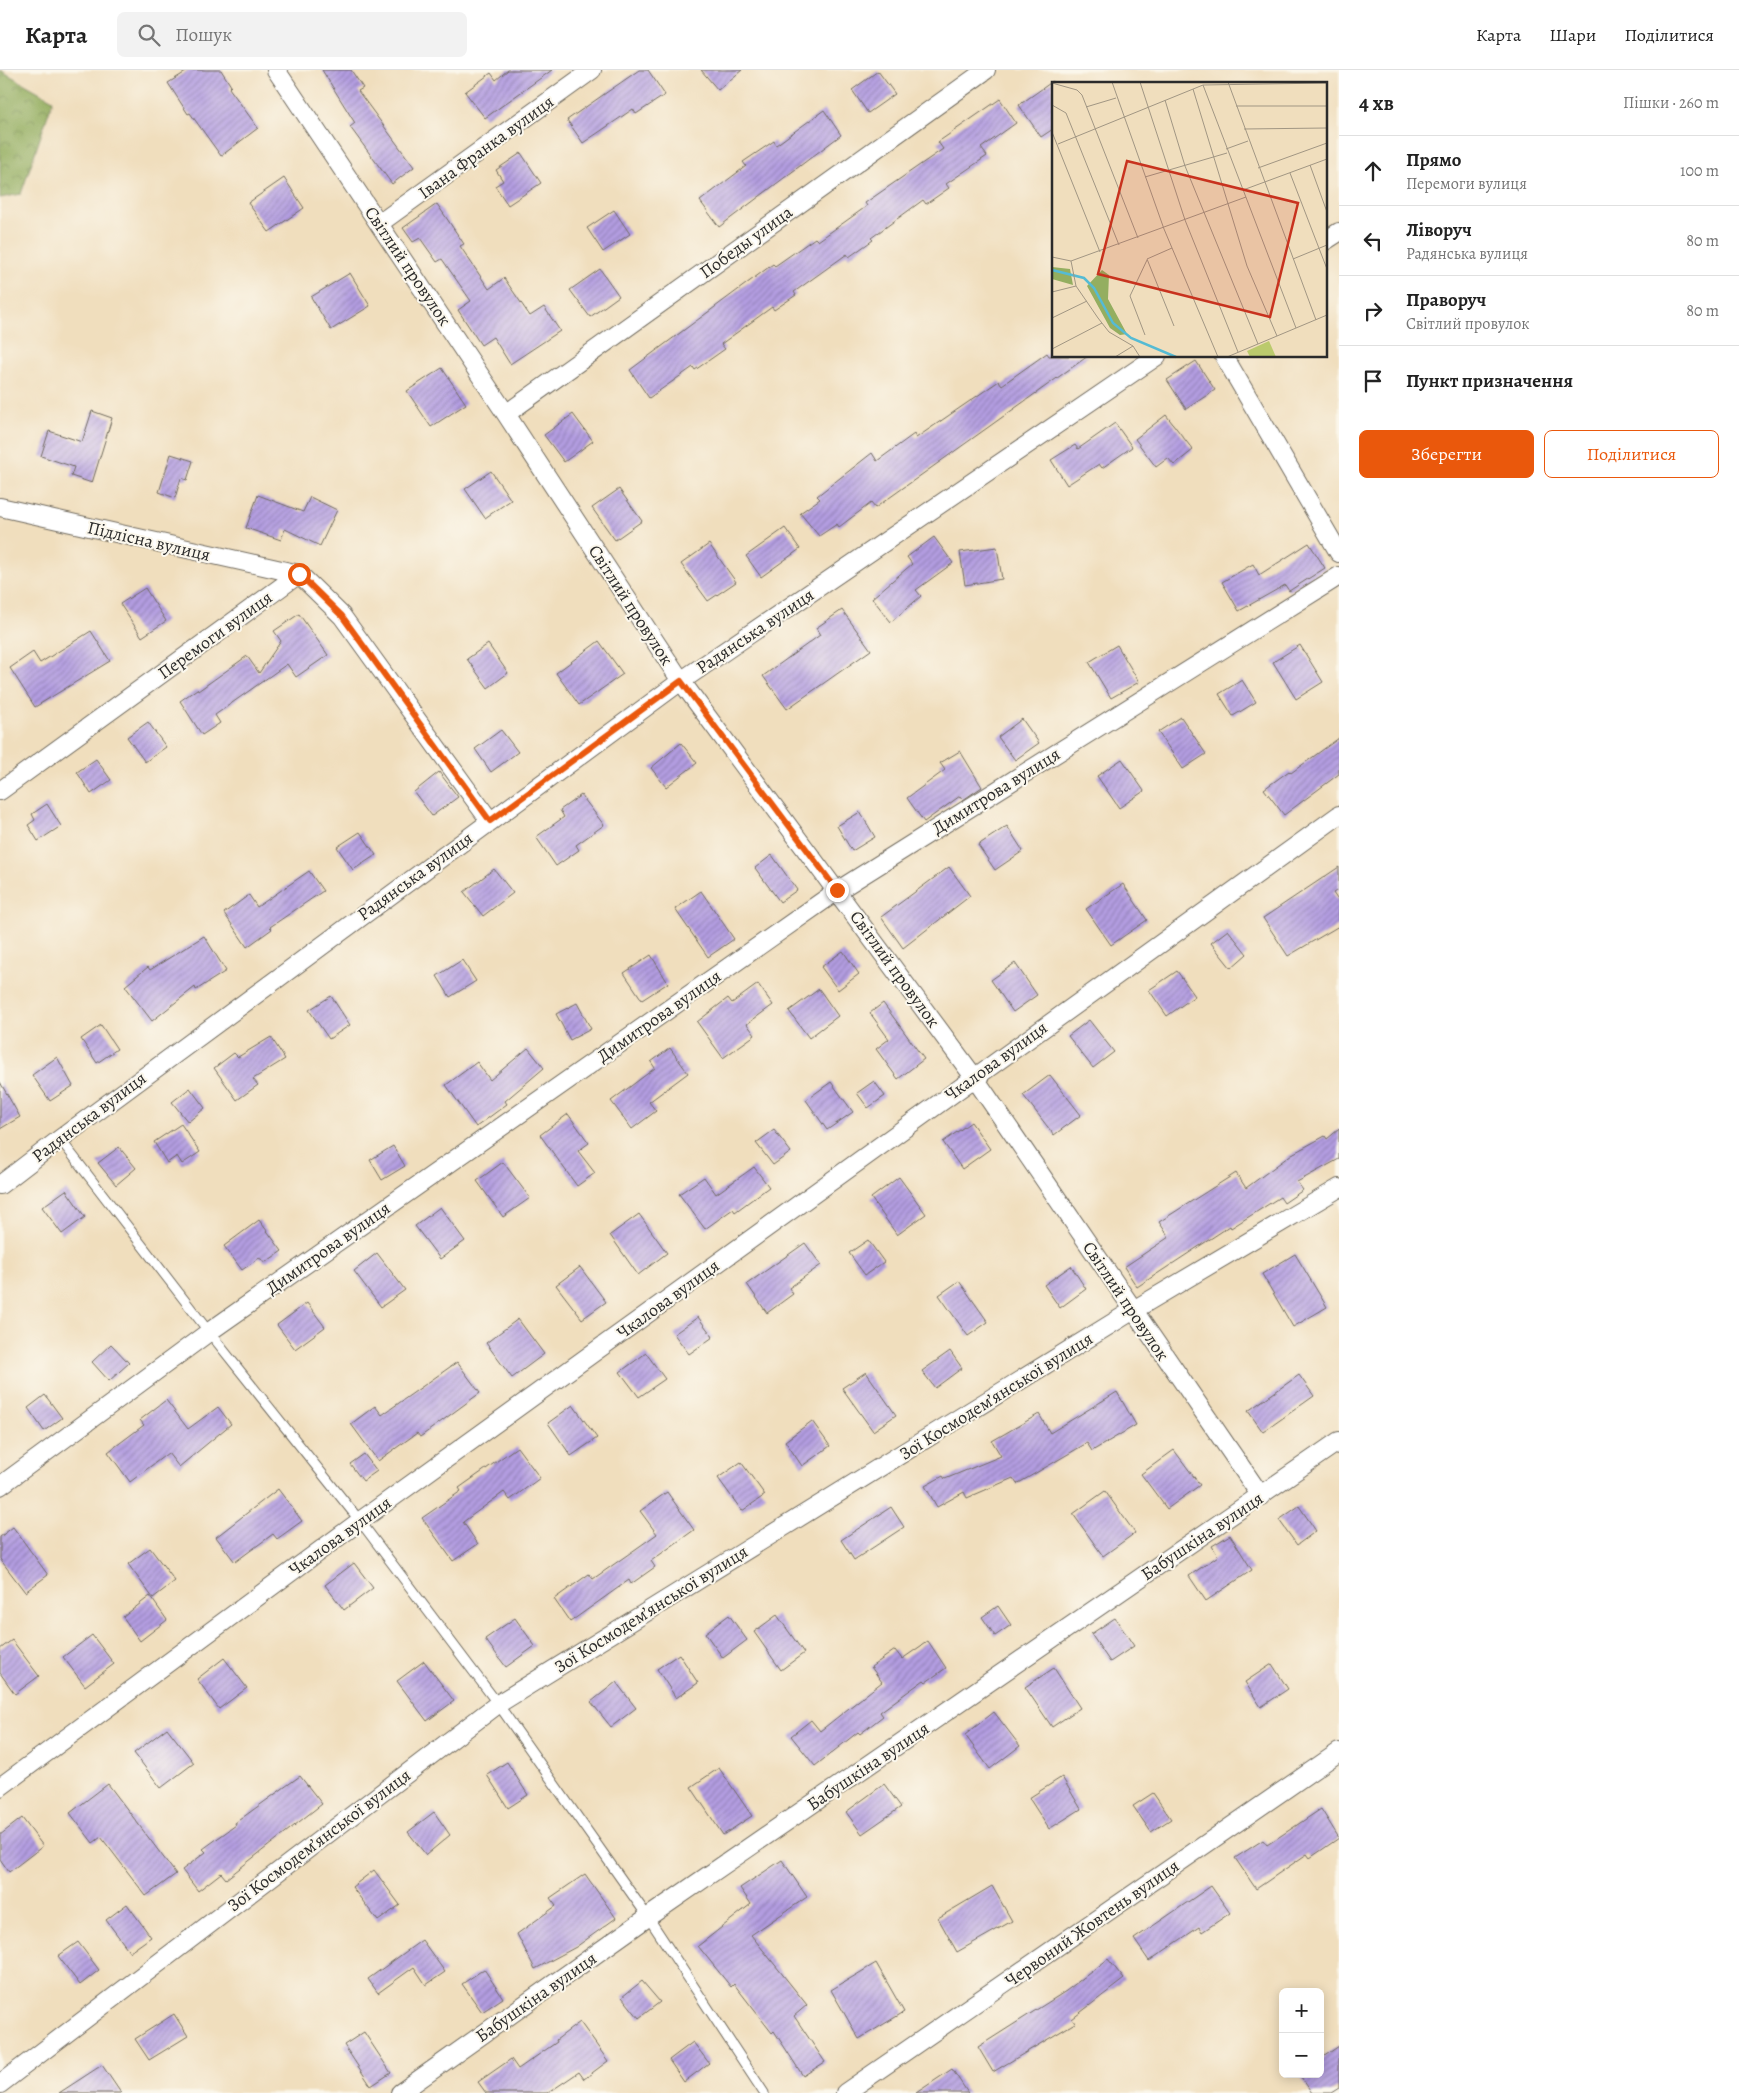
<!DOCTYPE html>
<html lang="uk">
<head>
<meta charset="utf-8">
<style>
  :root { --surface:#fff; --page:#f2f2f2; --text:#222; --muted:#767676; --line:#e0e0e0; --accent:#ea580c }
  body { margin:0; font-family:Alegreya,serif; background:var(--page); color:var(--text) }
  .controls { position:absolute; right:15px; bottom:15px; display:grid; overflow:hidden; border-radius:8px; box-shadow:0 2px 12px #0003 }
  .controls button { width:45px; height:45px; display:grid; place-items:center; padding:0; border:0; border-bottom:1px solid var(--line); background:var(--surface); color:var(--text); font:25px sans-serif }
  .stop { position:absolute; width:15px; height:15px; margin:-11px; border:4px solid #ea580c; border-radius:50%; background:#fff }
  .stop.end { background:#ea580c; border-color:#fff; box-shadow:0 1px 5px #0008 }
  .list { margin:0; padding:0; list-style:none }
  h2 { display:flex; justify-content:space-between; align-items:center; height:65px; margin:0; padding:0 20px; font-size:21px }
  h2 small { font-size:16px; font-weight:400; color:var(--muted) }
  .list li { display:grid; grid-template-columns:32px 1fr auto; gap:15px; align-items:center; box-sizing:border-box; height:70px; padding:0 20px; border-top:1px solid var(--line) }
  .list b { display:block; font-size:19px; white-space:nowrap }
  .list p { margin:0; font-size:16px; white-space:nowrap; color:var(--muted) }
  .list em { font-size:16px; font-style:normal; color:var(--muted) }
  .actions { display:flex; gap:10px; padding:15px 20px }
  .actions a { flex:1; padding:11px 0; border:1px solid var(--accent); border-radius:8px; text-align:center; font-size:18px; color:var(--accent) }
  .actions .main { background:var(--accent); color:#fff }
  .icon { flex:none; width:28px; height:28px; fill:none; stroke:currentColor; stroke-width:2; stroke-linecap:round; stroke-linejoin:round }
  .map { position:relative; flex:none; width:1339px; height:2023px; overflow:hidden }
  header { display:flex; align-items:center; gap:30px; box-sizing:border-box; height:70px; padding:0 25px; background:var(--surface); border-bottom:1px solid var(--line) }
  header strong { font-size:24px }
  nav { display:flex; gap:28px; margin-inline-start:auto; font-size:18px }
  .search { width:350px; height:45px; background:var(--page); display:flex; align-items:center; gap:12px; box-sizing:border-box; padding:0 18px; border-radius:8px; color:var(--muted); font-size:19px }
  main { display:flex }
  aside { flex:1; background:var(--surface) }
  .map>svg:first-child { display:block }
  .forest { fill:url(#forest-crowns); stroke:#606c46 }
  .building { fill:url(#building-hatch) }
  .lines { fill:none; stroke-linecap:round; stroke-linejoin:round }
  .lane-casing { stroke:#706a5e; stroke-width:11 }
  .street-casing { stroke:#706a5e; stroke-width:20 }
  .lane { stroke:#fff; stroke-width:9 }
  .street { stroke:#fff; stroke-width:18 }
  .route { stroke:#ea580c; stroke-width:6 }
  .labels { text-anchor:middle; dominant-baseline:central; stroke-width:4; stroke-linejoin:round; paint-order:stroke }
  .street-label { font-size:18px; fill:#2b2b2b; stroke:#fbf7ec }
  .inset-river { fill:none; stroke:#55bbd4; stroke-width:2.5 }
  .inset-road { fill:none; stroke:#a19683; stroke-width:1 }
  .view { fill:#c8321e; fill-opacity:0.15; stroke:#c8321e; stroke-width:2.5 }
  .inset-edge { fill:none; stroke:#2b2b2b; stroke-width:2.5 }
</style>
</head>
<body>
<header>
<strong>Карта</strong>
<div class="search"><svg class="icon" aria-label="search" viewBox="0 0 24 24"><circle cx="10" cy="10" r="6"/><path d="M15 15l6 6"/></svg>Пошук</div>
<nav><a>Карта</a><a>Шари</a><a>Поділитися</a></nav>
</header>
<main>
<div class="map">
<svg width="1339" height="2023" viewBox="0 0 1339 2023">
  <defs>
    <pattern id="forest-crowns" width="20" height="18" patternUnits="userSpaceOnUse" patternTransform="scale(1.25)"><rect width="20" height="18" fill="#94ae60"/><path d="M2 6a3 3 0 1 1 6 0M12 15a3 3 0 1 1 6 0" fill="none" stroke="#798e4f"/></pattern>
    <pattern id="building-hatch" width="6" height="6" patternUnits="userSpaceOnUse" patternTransform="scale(1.25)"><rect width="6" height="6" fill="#b39de1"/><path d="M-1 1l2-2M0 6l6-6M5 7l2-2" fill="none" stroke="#9280b7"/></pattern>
  </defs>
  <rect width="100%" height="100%" fill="#fbf7ec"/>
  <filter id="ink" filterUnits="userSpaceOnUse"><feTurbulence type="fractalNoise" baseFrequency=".02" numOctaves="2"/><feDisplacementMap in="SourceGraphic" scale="10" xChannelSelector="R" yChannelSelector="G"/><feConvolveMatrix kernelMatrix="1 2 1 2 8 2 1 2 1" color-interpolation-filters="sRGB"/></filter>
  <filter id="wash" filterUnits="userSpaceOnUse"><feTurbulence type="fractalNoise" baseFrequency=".0096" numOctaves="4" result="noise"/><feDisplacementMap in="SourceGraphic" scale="20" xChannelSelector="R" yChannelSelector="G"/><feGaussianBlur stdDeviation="1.12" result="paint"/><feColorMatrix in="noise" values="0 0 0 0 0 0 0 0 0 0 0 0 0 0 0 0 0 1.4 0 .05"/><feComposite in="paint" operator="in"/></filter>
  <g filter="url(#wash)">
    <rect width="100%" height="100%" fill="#f0debd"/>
    <path class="forest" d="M0 0 53 30 21 124 0 128Z"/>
    <g id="blocks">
      <path class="building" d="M189 0H221L231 16 229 18 258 58 221 86 190 43 188 44 168 13Z
        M322 0H351L363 18 358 21 414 97 392 114 350 57 355 53Z
        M508 0H552L485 48 465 22 491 3 496 10Z
        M639 0H648L665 25 636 44 633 39 583 73 567 50Z
        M701 0H742L718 20Z
        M878 1 895 24 868 43 852 20Z
        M1053 11V59L1041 67 1019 35Z
        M1000 29 1016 53 981 78 987 86 946 114 949 118 926 134 923 130 871 168 873 170 849 187 847 184 794 222 796 225 774 240 772 237 721 274 725 279 695 300 693 297 649 328 630 300 773 194 775 196 815 168 818 171 867 136 865 133 943 79 938 72Z
        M824 40 841 65 719 157 700 131 746 96 743 92 774 71 776 75Z
        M521 83 541 113 508 135 495 116 503 111 496 100Z
        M284 108 304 138 269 162 248 133Z
        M437 134 464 174 460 176 489 219 504 208 530 246 544 237 560 261 510 294 493 267 481 275 458 240 471 231 442 189 437 192 420 168 413 172 403 158Z
        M614 140 630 164 603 182 587 158Z
        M600 199 619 226 590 247 570 220Z
        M350 203 370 236 331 260 311 227Z
        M1047 283 1049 286H1088L875 438 871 433 839 457 837 454 819 466 800 443 820 429 817 426 872 383 877 391 914 364 916 368 999 311 1002 315Z
        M1196 291 1215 320 1186 339 1167 310Z
        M442 298 466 334 431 357 407 321Z
        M92 341 112 348 92 413 71 406 74 397 41 386 49 361 82 372Z
        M573 344 593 371 564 392 544 365Z
        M1166 345 1193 380 1174 395 1168 388 1156 397 1135 369Z
        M1115 353 1132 377 1102 398 1099 394 1067 415 1051 390 1075 375 1078 379Z
        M171 384 193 391 187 410 181 408 175 428 159 422Z
        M491 401 511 430 485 448 465 419Z
        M619 419 642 451 615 470 592 438Z
        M258 425 303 442 310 427 337 440 320 476 285 459 281 470 246 458Z
        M785 458 800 479 761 507 746 486Z
        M934 467 953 493 916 520 921 526 891 552 872 528 912 494 907 487Z
        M1309 473 1325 498 1289 521 1285 515 1239 541 1222 512 1253 494 1259 505Z
        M709 474 736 512 708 531 681 494Z
        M997 477 1002 509 965 515 960 482Z
        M145 518 166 551 142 567 120 534Z
        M842 540 871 580 787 639 763 606 820 565 816 558Z
        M299 544 328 585 296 607 287 594 215 645 220 653 202 665 180 631 197 619 198 621 247 586 259 603 281 571 274 561Z
        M91 561 110 591 35 637 10 598 33 582 40 593Z
        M599 571 623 604 579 635 556 603Z
        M488 574 508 603 488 618 467 589Z
        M1117 575 1139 612 1111 628 1089 592Z
        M1300 575 1323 612 1296 629 1273 592Z
        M1242 610 1256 632 1233 646 1219 624Z
        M1181 647 1206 684 1183 699 1158 662Z
        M1022 649 1039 673 1015 690 998 667Z
        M148 652 166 677 145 692 127 667Z
        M501 660 518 682 491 702 475 679Z
        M1339 668V704L1284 745 1264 719 1289 701 1291 703Z
        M681 673 697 693 666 717 651 698Z
        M960 681 982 717 963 730 960 726 924 752 907 728 945 700 940 693Z
        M96 689 111 710 91 724 77 702Z
        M1122 689 1144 721 1119 738 1097 706Z
        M439 702 458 727 432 746 414 722Z
        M581 725 604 755 576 775 579 780 556 796 536 767 564 747 560 740Z
        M47 734 61 756 38 771 28 755 35 750 32 744Z
        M860 742 875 767 852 781 837 756Z
        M1007 756 1023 781 995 800 978 775Z
        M360 762 376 785 353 800 337 777Z
        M772 785 797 820 780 832 755 798Z
        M949 797 970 826 903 878 881 847Z
        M1339 797V819L1333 823 1339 832V856L1288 886 1263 848Z
        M494 799 513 823 483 846 464 822Z
        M309 801 323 821 270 857 272 859 247 877 224 843 249 825 257 837Z
        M1123 814 1147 850 1111 875 1086 839Z
        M701 821 734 869 708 887 675 839Z
        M1228 860 1247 884 1231 898 1211 873Z
        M204 866 226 901 196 920 195 917 152 951 125 916 148 897 150 900Z
        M843 881 859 904 838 920 821 897Z
        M651 885 668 913 642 930 624 903Z
        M462 890 476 911 450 927 437 906Z
        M1015 893 1037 925 1013 942 991 910Z
        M1177 901 1195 926 1167 946 1149 920Z
        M758 914 773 935 747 954 755 965 723 988 697 952 728 928 732 933Z
        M819 919 838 946 809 968 789 941Z
        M331 926 350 955 329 969 309 940Z
        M577 933 591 959 570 970 556 944Z
        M883 933 924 989 898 1009 876 979 889 969 870 943Z
        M1089 950 1114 982 1093 998 1068 966Z
        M101 955 117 979 97 993 81 969Z
        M271 967 285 989 253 1009 258 1015 237 1030 214 998 234 983 238 987Z
        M528 978 544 998 505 1031 507 1034 476 1057 446 1015 477 992 490 1010Z
        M670 978 688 1003 649 1032 656 1041 632 1059 611 1031 655 998 651 992Z
        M57 987 73 1016 50 1031 32 1005Z
        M1050 1005 1081 1045 1054 1065 1023 1025Z
        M874 1011 885 1026 868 1038 857 1023Z
        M0 1012 20 1047 0 1059Z
        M831 1012 853 1042 827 1060 806 1030Z
        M190 1018 205 1038 188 1052 172 1032Z
        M568 1044 589 1073 578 1081 595 1103 577 1116 540 1065Z
        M971 1052 990 1079 962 1099 943 1072Z
        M181 1054 200 1082 182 1094 177 1086 167 1093 154 1072Z
        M1339 1059V1089L1297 1112 1303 1120 1284 1133 1280 1127 1231 1158 1230 1156 1137 1217 1124 1197 1169 1167 1159 1152 1236 1103 1246 1118 1292 1084 1325 1066 1327 1069Z
        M774 1060 791 1082 773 1095 756 1073Z
        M393 1076 405 1096 382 1110 370 1090Z
        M119 1077 136 1098 116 1115 98 1093Z
        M503 1092 530 1128 503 1147 477 1111Z
        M754 1097 769 1117 735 1142 733 1139 705 1159 679 1124 704 1107 716 1124Z
        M899 1107 926 1144 897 1165 871 1128Z
        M66 1120 85 1147 62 1164 42 1137Z
        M440 1137 465 1171 440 1189 415 1156Z
        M639 1144 667 1183 638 1205 610 1165Z
        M259 1150 282 1181 266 1192 259 1188 242 1200 224 1176Z
        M868 1170 884 1192 865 1205 849 1183Z
        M805 1173 821 1195 789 1218 793 1224 767 1243 747 1214Z
        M377 1183 405 1220 381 1237 354 1201Z
        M1295 1184 1327 1237 1293 1257 1262 1204Z
        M1071 1196 1086 1219 1060 1238 1044 1215Z
        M580 1197 606 1232 582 1249 556 1215Z
        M959 1211 988 1252 968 1266 939 1225Z
        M307 1233 325 1257 295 1279 277 1255Z
        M698 1247 713 1267 689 1284 674 1264Z
        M518 1249 544 1284 512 1308 486 1273Z
        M111 1274 129 1293 109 1311 92 1292Z
        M950 1281 962 1298 935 1318 922 1301Z
        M646 1283 665 1309 639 1327 620 1302Z
        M457 1292 480 1323 420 1367 417 1363 378 1391 351 1354 375 1336 382 1345Z
        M866 1302 896 1345 873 1361 842 1318Z
        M1299 1305 1314 1326 1263 1362 1248 1341Z
        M1117 1322 1136 1355 1092 1381 1087 1373 1017 1414 1013 1408 967 1428 964 1422 937 1437 925 1416 943 1406 945 1409 1001 1386 992 1371 1039 1344 1050 1363Z
        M45 1325 62 1348 44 1361 28 1338Z
        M166 1330 188 1359 218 1337 231 1354 179 1397 168 1383 130 1412 108 1382 144 1355 140 1350Z
        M573 1335 597 1368 571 1386 548 1353Z
        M812 1351 830 1376 802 1396 785 1371Z
        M517 1377 540 1408 510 1430 504 1422 463 1452 478 1474 453 1491 422 1448 461 1421 459 1418Z
        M1174 1380 1200 1415 1167 1439 1141 1404Z
        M364 1384 377 1401 363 1411 350 1394Z
        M741 1392 765 1425 742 1441 718 1408Z
        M278 1419 302 1451 277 1469 273 1464 235 1492 216 1467Z
        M1105 1421 1135 1463 1103 1486 1073 1444Z
        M667 1422 694 1460 651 1491 655 1497 631 1514 629 1510 570 1552 554 1529 589 1504 593 1509 657 1464 640 1441Z
        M1299 1436 1316 1461 1297 1475 1279 1450Z
        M891 1437 904 1457 854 1490 841 1470Z
        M13 1457 48 1505 25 1522 0 1489V1467Z
        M1230 1465 1252 1500 1206 1531 1189 1506 1218 1486 1212 1476Z
        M150 1478 175 1511 153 1528 128 1494Z
        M354 1493 373 1518 344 1540 325 1515Z
        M150 1526 167 1550 140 1571 123 1547Z
        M998 1536 1011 1555 995 1566 982 1547Z
        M729 1545 747 1570 723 1588 705 1563Z
        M777 1545 804 1583 781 1600 754 1562Z
        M515 1548 535 1576 506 1597 485 1569Z
        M1115 1548 1134 1576 1110 1592 1091 1564Z
        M92 1565 114 1594 85 1616 63 1587Z
        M12 1570 39 1606 15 1624 0 1603V1579Z
        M928 1571 946 1598 926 1612 924 1610 880 1642 883 1646 860 1664 858 1662 815 1696 791 1666 811 1650 820 1661 882 1612 871 1597 895 1580 902 1589Z
        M679 1584 698 1613 676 1628 657 1599Z
        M224 1588 247 1618 219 1639 197 1609Z
        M424 1591 454 1631 427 1651 397 1611Z
        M1272 1594 1288 1619 1261 1637 1245 1612Z
        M1054 1598 1080 1638 1052 1657 1025 1617Z
        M616 1612 636 1638 611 1657 591 1632Z
        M994 1642 1020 1676 990 1699 965 1665Z
        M167 1658 194 1693 161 1718 134 1683Z
        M507 1692 528 1725 508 1738 487 1705Z
        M719 1698 752 1746 723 1765 691 1717Z
        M300 1706 322 1734 226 1809 221 1803 198 1821 182 1800 206 1782 203 1779 236 1755 235 1753Z
        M1062 1707 1081 1739 1049 1759 1029 1728Z
        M108 1714 176 1804 146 1826 101 1767 93 1773 70 1743Z
        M884 1714 901 1737 862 1764 846 1742Z
        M1153 1723 1171 1749 1151 1762 1133 1736Z
        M1321 1739 1339 1768 1310 1788 1307 1784 1256 1819 1235 1788 1263 1770 1267 1775Z
        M434 1742 450 1765 426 1785 408 1762Z
        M22 1748 43 1776 9 1802 0 1789V1765Z
        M782 1790 807 1827 751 1865 807 1935 794 1946 825 1992 803 2006 774 1961 772 1963 734 1914 731 1917 698 1876 751 1834 740 1818Z
        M374 1800 400 1835 378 1851 352 1817Z
        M585 1804 616 1848 576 1877 535 1899 517 1864 556 1836 550 1828Z
        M992 1816 1012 1851 957 1882 938 1848Z
        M1211 1816 1230 1843 1202 1862 1199 1857 1149 1891 1134 1869Z
        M127 1834 151 1867 130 1882 106 1850Z
        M422 1870 445 1902 426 1915 414 1897 378 1923 368 1909Z
        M78 1872 99 1900 80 1915 58 1886Z
        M1108 1889 1124 1909 1072 1949 1075 1953 993 2002 978 1977 1066 1921Z
        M876 1893 904 1942 859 1969 831 1920Z
        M484 1899 503 1928 482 1942 462 1914Z
        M642 1911 660 1932 639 1948 622 1927Z
        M174 1944 188 1966 149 1990 135 1969Z
        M580 1952 608 1991 584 2009 579 2002 548 2023H486L478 2012 511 1989 518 1999 557 1972 556 1970Z
        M364 1962 391 2003 371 2016 344 1975Z
        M693 1972 709 1993 684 2012 669 1990Z
        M1339 1976V2018L1331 2023H1312L1299 2004H1320V1989Z
        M102 1995 121 2023H59Z
        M952 1999 968 2023H916Z"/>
    </g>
  </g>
  <g filter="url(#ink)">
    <use href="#blocks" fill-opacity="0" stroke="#706a5e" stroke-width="1"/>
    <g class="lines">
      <g class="lane-casing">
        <path id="lane" d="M60 1069 209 1262 360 1451 498 1634 648 1847 764 2023"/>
      </g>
      <g class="street-casing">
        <path id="street" d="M276 0 506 344 681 611 974 1007 1261 1426
          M380 153 592 0
          M1325 171 1339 162
          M1224 286 1339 483
          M506 344 986 0
          M0 437 299 504
          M0 721 299 504 342 546 490 751
          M0 1115 60 1069 681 611 1157 286
          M0 1416 209 1262 837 821 1339 506
          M0 1717 360 1451 1339 745
          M0 2014 498 1634 1132 1241 1339 1118
          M400 2023 648 1847 1339 1371
          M845 2023 1339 1682"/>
      </g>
      <use href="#lane" class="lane"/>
      <use href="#street" class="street"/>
    </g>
  </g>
  <g class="lines" filter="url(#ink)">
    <path class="route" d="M299 504 342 546 490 751 681 611 837 820"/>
  </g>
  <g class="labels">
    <g class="street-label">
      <text transform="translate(486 77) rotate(-36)">Івана Франка вулиця</text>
      <text transform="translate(746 172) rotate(-36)">Победы улица</text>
      <text transform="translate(408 196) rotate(56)">Світлий провулок</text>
      <text transform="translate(149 471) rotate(13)">Підлісна вулиця</text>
      <text transform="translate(631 535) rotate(57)">Світлий провулок</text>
      <text transform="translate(755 561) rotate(-34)">Радянська вулиця</text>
      <text transform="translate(215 565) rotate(-36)">Перемоги вулиця</text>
      <text transform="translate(996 721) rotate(-32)">Димитрова вулиця</text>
      <text transform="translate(415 806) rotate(-36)">Радянська вулиця</text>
      <text transform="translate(895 899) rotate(54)">Світлий провулок</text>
      <text transform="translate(659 946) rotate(-35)">Димитрова вулиця</text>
      <text transform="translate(996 991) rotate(-36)">Чкалова вулиця</text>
      <text transform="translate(89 1047) rotate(-37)">Радянська вулиця</text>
      <text transform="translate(328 1178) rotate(-35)">Димитрова вулиця</text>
      <text transform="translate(668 1229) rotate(-36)">Чкалова вулиця</text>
      <text transform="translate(1126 1231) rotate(56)">Світлий провулок</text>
      <text transform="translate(996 1326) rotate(-32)">Зої Космодем’янської вулиця</text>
      <text transform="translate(340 1466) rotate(-36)">Чкалова вулиця</text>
      <text transform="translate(1202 1466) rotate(-34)">Бабушкіна вулиця</text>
      <text transform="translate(651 1539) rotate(-32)">Зої Космодем’янської вулиця</text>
      <text transform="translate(868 1696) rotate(-34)">Бабушкіна вулиця</text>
      <text transform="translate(319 1770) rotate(-37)">Зої Космодем’янської вулиця</text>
      <text transform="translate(1092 1853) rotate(-35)">Червоний Жовтень вулиця</text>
      <text transform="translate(536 1927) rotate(-35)">Бабушкіна вулиця</text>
    </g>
  </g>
  <g transform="translate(1052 12)">
    <rect width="275" height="275" fill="#f0debd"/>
    <path d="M0 185 18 187 21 203 0 197ZM50 188 57 193 56 217 75 252 68 253 58 246 35 204Z" fill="#94ae60"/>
    <path d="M217 259 224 275H198L195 269Z" fill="#bbca6d"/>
    <path class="inset-river" d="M0 188 32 196 42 206 61 241 79 256 124 275"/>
    <path class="inset-road" d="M60 0 112 147 166 275M88 0 133 138 186 270M176 0 264 238M0 1 25 8 30 13 86 156M151 3 244 246M141 7 195 184 225 254M113 18 133 84 206 262M0 23 14 31 67 163M184 24H275M34 25 64 16M192 47 275 46M0 50 48 170M6 62 151 3 275 1M174 67 196 59M258 83 275 130M206 86 275 61M238 91 275 187M93 95 175 71M191 108 275 77M120 166 95 177 122 244M0 175 19 179 194 115M241 177 275 163M19 179 24 204 46 236 57 250 81 264 88 275M0 210 24 204M0 236 35 219M93 253 78 214 95 178M0 267 50 241M63 275 81 264M175 275 275 233"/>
    <path class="view" d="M75 79 246 121 218 235 46 192Z"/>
    <rect width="275" height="275" class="inset-edge"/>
  </g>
</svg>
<div class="controls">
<button>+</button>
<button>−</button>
</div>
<div class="stop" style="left:299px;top:504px"></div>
<div class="stop end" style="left:837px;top:820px"></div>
</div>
<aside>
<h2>4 хв<small>Пішки · 260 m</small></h2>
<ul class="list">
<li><svg class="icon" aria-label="ahead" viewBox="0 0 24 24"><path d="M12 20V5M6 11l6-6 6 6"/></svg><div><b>Прямо</b><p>Перемоги вулиця</p></div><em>100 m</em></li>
<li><svg class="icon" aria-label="left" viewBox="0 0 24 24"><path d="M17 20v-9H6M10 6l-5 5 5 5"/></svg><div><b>Ліворуч</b><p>Радянська вулиця</p></div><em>80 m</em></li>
<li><svg class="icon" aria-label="right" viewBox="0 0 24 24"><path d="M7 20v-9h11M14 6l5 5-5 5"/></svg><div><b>Праворуч</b><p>Світлий провулок</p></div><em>80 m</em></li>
<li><svg class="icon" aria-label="arrive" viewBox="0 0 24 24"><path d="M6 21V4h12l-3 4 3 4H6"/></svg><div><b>Пункт призначення</b></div></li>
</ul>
<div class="actions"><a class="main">Зберегти</a><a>Поділитися</a></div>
</aside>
</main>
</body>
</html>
